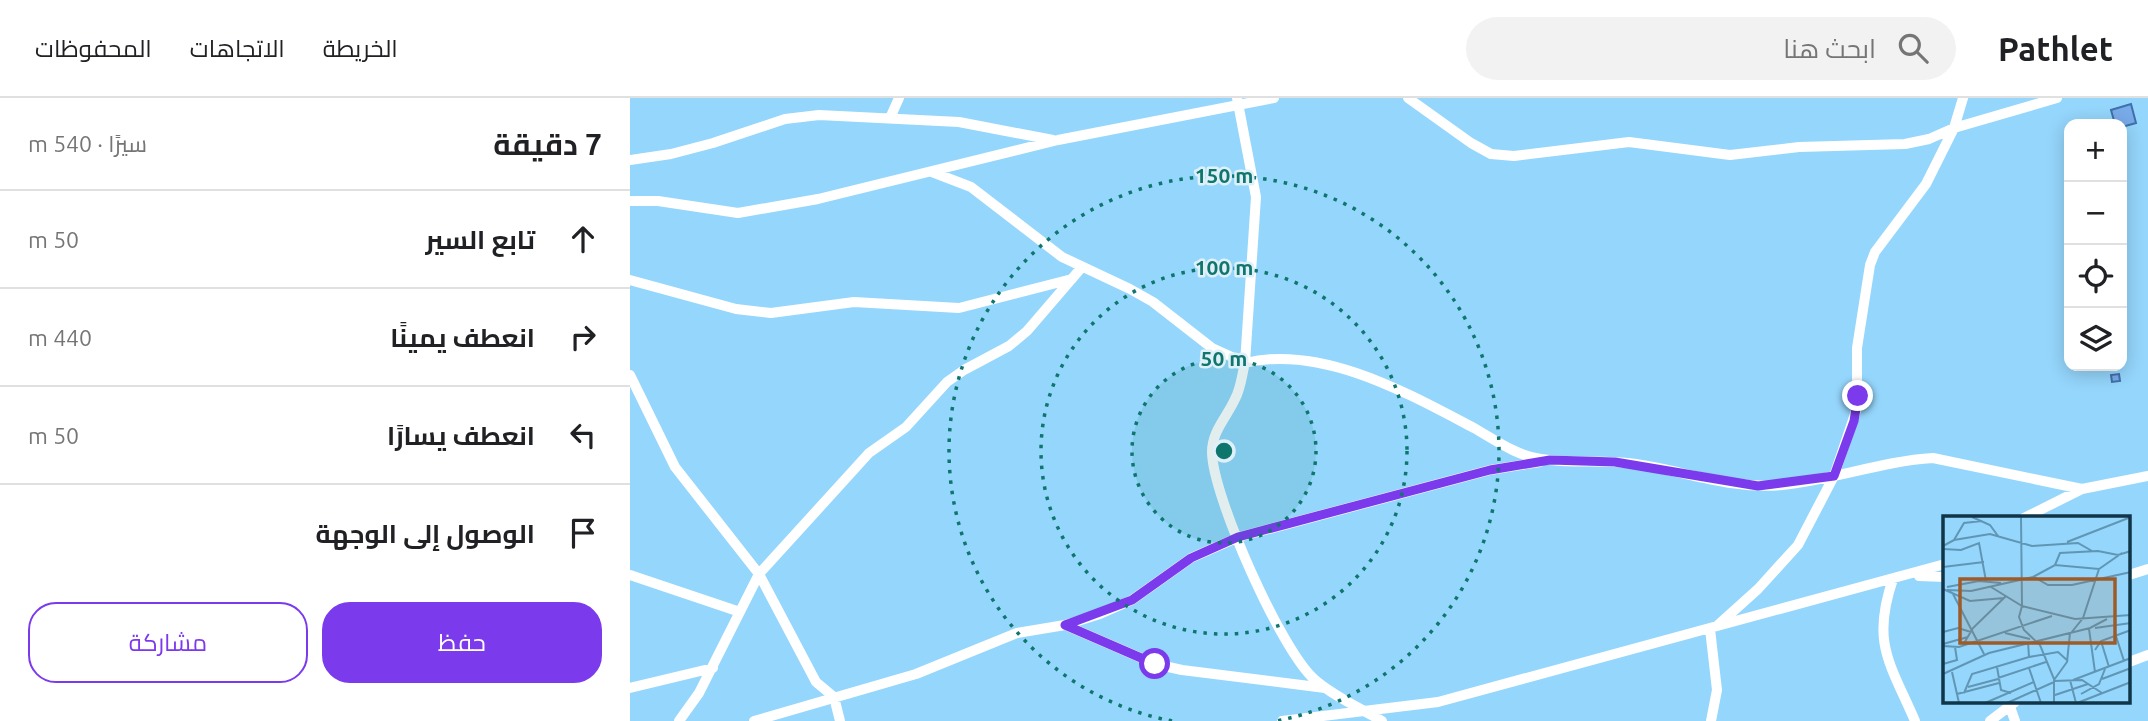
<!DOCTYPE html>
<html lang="ar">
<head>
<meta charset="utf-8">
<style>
  :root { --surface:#fff; --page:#f2f2f2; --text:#202124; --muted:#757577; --line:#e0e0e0; --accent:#7c3aed }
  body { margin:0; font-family:Ubuntu,Cairo,sans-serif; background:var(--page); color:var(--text); direction:rtl }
  .controls { position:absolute; right:21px; top:21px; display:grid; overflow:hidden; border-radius:14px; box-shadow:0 4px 18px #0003 }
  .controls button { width:63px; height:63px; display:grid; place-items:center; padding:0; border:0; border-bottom:2px solid var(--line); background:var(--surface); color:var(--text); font:35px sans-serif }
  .stop { position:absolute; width:21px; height:21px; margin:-16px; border:5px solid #7c3aed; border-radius:50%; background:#fff }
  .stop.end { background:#7c3aed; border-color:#fff; box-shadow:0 2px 7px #0008 }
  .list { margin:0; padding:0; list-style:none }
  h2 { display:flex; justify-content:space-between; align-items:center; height:91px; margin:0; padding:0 28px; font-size:30px }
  h2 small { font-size:23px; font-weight:400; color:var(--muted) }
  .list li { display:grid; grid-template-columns:46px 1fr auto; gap:21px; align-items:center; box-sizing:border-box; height:98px; padding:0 28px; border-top:2px solid var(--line) }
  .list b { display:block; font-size:26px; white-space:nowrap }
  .list em { font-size:23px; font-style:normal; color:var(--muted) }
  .actions { display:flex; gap:14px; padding:21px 28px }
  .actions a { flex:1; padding:16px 0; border:2px solid var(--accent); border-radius:28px; text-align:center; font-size:24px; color:var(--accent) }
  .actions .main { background:var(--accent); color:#fff }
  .icon { flex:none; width:38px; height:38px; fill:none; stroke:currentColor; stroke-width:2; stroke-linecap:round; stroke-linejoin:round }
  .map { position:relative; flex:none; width:1518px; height:623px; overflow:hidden; direction:ltr }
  header { display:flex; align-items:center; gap:42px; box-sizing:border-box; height:98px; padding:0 35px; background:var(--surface); border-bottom:2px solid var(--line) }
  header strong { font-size:33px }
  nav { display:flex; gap:38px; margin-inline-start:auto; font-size:24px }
  .search { width:490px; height:63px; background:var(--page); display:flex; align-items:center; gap:18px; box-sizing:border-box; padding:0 24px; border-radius:38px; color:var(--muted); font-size:26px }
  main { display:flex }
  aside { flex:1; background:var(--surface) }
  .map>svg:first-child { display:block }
  .building { fill:#78abe9; stroke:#4070aa; stroke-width:2 }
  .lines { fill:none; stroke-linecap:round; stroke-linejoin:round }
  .street { stroke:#fff; stroke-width:10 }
  .route { stroke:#7c3aed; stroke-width:9 }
  .ring { fill:none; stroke:#0f766e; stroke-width:3.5; stroke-dasharray:3.5 7 }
  .inset-road { fill:none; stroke:#6096b4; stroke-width:2 }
  .view { fill:#9e5b2a; fill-opacity:0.15; stroke:#9e5b2a; stroke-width:3.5 }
  .inset-edge { fill:none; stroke:#113548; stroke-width:3.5 }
  .centre { fill:#0f766e; stroke:#e0f0f9; stroke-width:3.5 }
  .ring-label { font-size:21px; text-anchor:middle; font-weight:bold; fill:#0f766e; stroke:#e0f0f9; stroke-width:5; stroke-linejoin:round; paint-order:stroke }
</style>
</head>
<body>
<header>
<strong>Pathlet</strong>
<div class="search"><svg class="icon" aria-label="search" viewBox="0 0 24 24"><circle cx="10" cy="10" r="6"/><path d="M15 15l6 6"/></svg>ابحث هنا</div>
<nav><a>الخريطة</a><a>الاتجاهات</a><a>المحفوظات</a></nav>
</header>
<main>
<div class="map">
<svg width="1518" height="623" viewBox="0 0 1518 623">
  <rect width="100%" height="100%" fill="#95d6fc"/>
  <path class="building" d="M1501 6 1506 25 1492 29 1485 26 1481 12Z
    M1489 276 1490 283 1482 284 1481 277Z"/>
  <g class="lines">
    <path class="street" d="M778 0 841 45 861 56 884 58 999 44 1100 57 1169 49 1275 46 1299 41 1324 30 1427 0
      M260 20 269 0
      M0 62 41 56 83 45 155 21 189 17 329 24 423 42
      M302 74 341 89 432 159 500 191 523 204 582 250 615 265 626 99 607 0
      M0 103H28L108 115 188 101 428 42 644 0
      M0 182 106 211 141 215 224 204 329 210 442 181
      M0 277 45 369 129 476 186 584 204 599 210 623
      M1394 420 1452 391
      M0 477 110 514
      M1499 477 1518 471
      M1289 478 1315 479
      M1263 481C1241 545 1260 565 1285 623
      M435 527 525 566 552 572 695 590
      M1088 527 1128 491 1168 447 1204 378 1227 310V250L1240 167 1245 154 1296 86 1324 30 1333 0
      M1080 531 1087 592 1081 623
      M1499 564 1518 557
      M0 590 83 570
      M1379 606 1385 623
      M49 623 69 595 129 476 239 355 276 329 317 284 334 272 379 248 397 233 452 169
      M124 623 286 576 387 535 435 527 470 516 502 502 561 460 609 439 860 372 910 364
      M652 623 808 604 1315 466
      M752 623C730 610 703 598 684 581 651 552 582 397 582 354 582 333 597 319 605 301 611 290 612 276 615 265 692 246 779 296 844 330 865 342 887 358 911 361 942 366 975 361 1006 366 1054 373 1103 392 1152 387 1203 382 1252 363 1303 360L1452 391 1518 378
      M1360 623 1385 604"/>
  </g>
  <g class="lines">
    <path class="route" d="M525 566 435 527 502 502 561 460 608 439 860 372 920 362 985 364 1128 388 1204 378 1224 323 1228 298"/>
  </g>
  <circle cx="594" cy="353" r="92" fill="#0f766e" fill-opacity=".12"/>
  <g class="ring">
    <circle cx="594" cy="353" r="92"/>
    <circle cx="594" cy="353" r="183"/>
    <path d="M542 623A275 275 0 1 1 646 623"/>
  </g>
  <g transform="translate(1313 418)">
    <rect width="187" height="187" fill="#95d6fc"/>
    <path class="inset-road" d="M29 1 47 9 55 20M11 24 21 7 39 5M124 26 188 1M0 30 11 24 47 18 89 30 135 27 149 35M0 33 18 34 36 27 43 65M112 49 117 37 155 35 175 39 188 35M0 51 41 46M91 61 105 69H129L188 56M4 71 36 65 58 67M48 71 79 90 78 1M0 73 27 85 61 82M4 74 28 75 90 61 112 49 156 53 179 37M10 78 41 138M152 112 188 107M146 113 152 156M0 116 15 112 28 116M62 117 87 123M128 117 140 102 156 53M173 120 181 145M158 125 166 151M85 126 86 141 115 136 125 145M0 128 25 121M20 129 30 112 63 80M0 130 16 131 109 100M152 134 158 125 188 114M0 148 14 144 12 131M54 151 58 174 68 177M86 152 98 187M9 156 16 187M0 158 46 137 147 112 164 103M55 162 103 146M159 163 188 152M111 164 124 146 127 117M127 164 133 187M130 164 188 142M111 165 139 164 159 177M25 171 55 163M21 177 29 158 86 141M14 178 56 167M138 178 156 168 162 153M112 179 145 168M42 187 91 166M64 187 111 166M111 187V163L97 129 81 114 76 101 79 90 132 103 188 99M134 187 188 166"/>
    <path class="view" d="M17 63H172V127H17Z"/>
    <rect width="187" height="187" class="inset-edge"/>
  </g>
  <circle cx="594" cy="353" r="10" class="centre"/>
  <g class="ring-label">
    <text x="594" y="85">150 m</text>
    <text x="594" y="177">100 m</text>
    <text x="594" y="268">50 m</text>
  </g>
</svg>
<div class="controls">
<button>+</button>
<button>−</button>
<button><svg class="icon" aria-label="locate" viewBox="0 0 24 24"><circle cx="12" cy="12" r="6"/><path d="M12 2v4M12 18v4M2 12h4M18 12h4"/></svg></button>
<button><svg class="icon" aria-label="layers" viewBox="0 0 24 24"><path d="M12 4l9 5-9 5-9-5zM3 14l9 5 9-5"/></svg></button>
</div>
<div class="stop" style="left:525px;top:566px"></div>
<div class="stop end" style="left:1228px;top:298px"></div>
</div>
<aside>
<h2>7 دقيقة<small>سيرًا · 540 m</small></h2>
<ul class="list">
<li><svg class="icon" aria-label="ahead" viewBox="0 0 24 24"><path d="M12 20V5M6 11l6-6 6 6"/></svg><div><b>تابع السير</b></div><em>50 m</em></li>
<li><svg class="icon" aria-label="right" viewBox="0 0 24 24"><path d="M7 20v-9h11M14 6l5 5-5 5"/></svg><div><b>انعطف يمينًا</b></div><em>440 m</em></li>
<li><svg class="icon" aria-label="left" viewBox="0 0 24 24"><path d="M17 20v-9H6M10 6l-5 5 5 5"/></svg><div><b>انعطف يسارًا</b></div><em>50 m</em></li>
<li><svg class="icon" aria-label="arrive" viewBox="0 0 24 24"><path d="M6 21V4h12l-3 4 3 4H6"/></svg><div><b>الوصول إلى الوجهة</b></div></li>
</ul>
<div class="actions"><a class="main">حفظ</a><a>مشاركة</a></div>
</aside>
</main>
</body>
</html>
